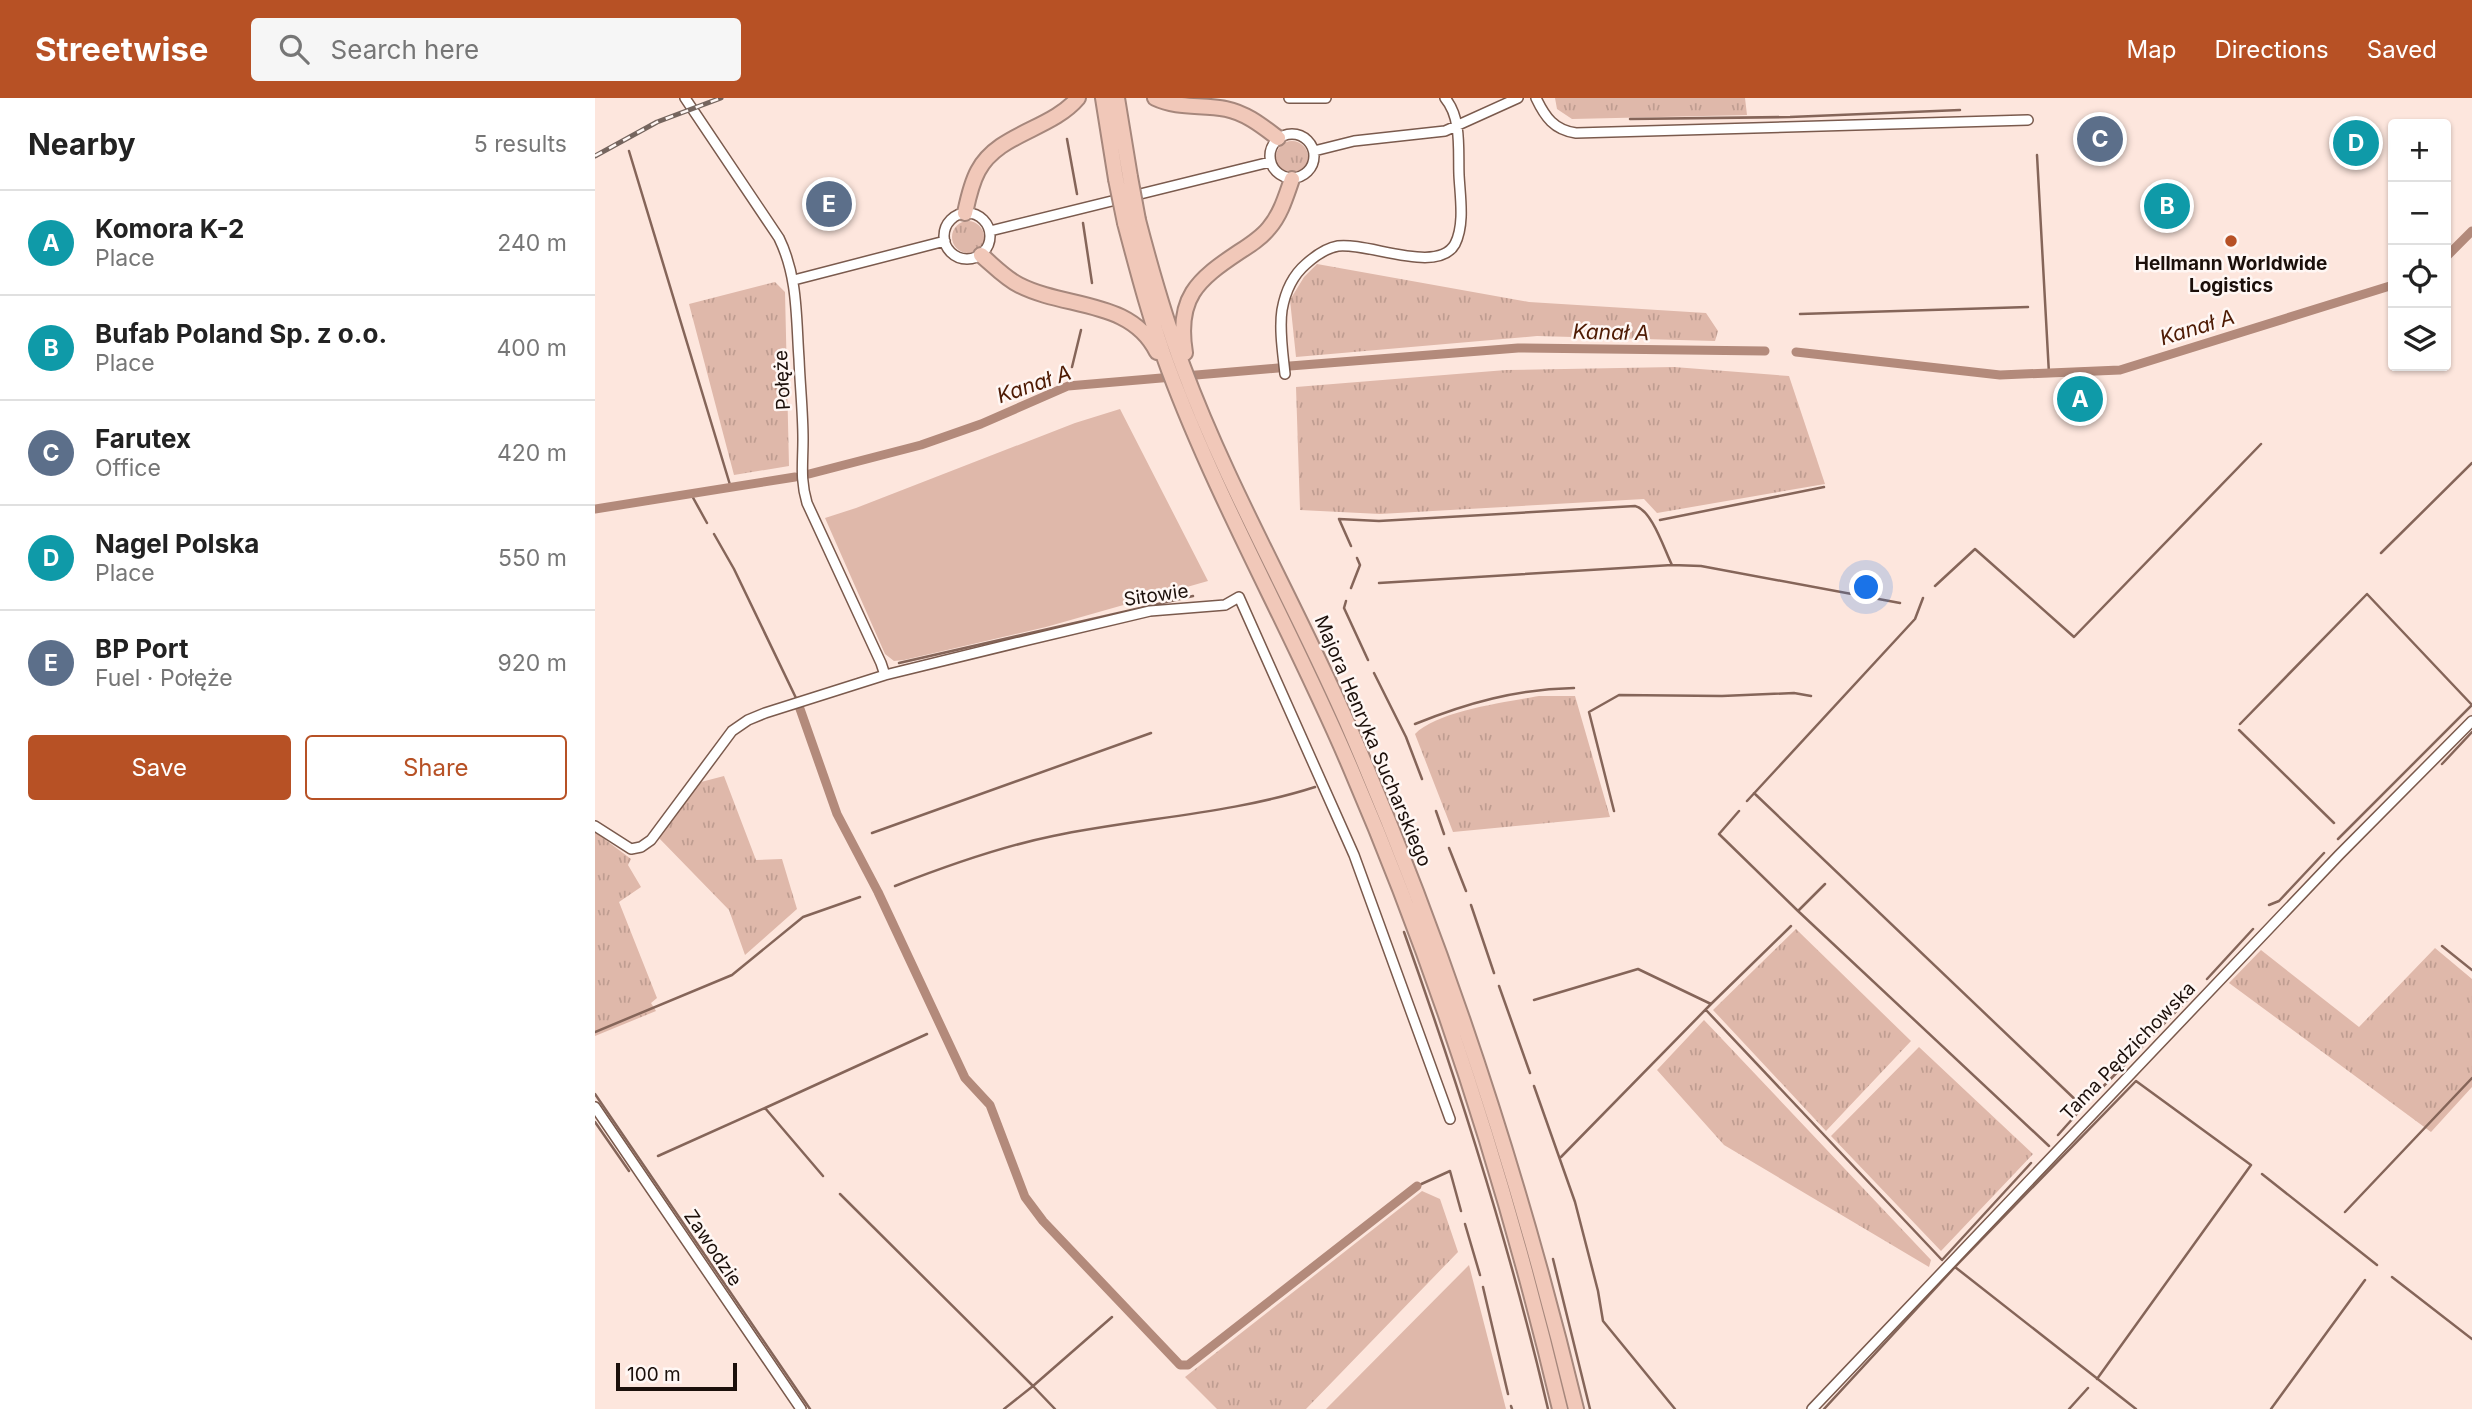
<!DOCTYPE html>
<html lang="en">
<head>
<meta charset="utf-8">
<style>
  :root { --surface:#fff; --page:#f6f6f6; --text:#222; --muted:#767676; --line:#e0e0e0; --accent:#b75125 }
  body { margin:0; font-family:Inter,sans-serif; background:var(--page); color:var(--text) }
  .controls { position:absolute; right:21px; top:21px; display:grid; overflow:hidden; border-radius:7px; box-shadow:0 2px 5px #0004 }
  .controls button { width:63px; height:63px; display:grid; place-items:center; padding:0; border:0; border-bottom:2px solid var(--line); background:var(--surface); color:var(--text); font:35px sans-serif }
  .scale { position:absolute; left:21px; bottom:18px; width:121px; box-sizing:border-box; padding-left:7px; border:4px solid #1b0f0a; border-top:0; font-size:19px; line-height:24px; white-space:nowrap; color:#1b0f0a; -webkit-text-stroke:5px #fff7f4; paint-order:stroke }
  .you { position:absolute; left:1272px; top:490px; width:24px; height:24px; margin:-18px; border:5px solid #fff; border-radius:50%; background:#1a73e8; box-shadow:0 0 0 10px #1a73e833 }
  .badge { display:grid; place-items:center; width:46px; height:46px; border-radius:50%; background:var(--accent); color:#fff; font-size:23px; font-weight:700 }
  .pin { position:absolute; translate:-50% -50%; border:4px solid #fff; box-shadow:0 2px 7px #0006 }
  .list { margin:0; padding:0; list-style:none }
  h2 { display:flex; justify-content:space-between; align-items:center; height:91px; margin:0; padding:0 28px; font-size:30px }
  h2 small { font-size:23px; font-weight:400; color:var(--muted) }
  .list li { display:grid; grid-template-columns:46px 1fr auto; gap:21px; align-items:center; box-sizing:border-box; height:105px; padding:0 28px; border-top:2px solid var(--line) }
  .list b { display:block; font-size:26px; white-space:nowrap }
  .list p { margin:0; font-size:23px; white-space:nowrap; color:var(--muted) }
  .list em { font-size:23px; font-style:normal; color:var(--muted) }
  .actions { display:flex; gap:14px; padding:21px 28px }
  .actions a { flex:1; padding:16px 0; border:2px solid var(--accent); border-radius:7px; text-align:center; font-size:24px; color:var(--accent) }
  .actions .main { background:var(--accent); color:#fff }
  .icon { flex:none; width:38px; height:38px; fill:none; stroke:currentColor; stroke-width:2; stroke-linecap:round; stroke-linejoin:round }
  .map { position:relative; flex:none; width:1877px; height:1311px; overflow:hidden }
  header { display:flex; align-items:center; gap:42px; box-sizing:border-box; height:98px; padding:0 35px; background:var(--accent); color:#fff }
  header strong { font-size:33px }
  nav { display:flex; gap:38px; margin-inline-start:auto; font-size:24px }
  .search { width:490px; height:63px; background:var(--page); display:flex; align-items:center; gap:18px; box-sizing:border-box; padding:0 24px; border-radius:7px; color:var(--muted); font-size:26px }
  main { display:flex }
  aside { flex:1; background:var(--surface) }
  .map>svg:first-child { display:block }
  .grass { fill:url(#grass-tufts) }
  .garden { fill:#dfb8aa }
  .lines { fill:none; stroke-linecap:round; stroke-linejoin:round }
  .stream { stroke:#856559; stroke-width:2.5 }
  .canal { stroke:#b38a7b; stroke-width:9 }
  .minor-casing { stroke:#7a5a4d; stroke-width:12 }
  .highway-casing { stroke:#a6877c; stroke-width:18 }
  .minor { stroke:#fff; stroke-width:9 }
  .highway { stroke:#f1c8b9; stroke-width:14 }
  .rail-casing { stroke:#75655e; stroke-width:5 }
  .rail { stroke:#fff7f4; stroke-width:2.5; stroke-dasharray:8; stroke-linecap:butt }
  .highway-bridge-casing { stroke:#a6877c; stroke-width:18; stroke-linecap:butt }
  .highway-bridge { stroke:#f1c8b9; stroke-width:14 }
  .poi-dot { fill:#b75125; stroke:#fff7f4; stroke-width:2.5 }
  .labels { text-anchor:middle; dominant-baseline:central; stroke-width:5; stroke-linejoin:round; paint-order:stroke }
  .poi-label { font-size:19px; font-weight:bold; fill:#1b0f0a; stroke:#fff7f4 }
  .street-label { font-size:19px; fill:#1b0f0a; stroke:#fff7f4 }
  .water-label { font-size:21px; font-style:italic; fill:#4e1a03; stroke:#fff7f4 }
</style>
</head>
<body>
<header>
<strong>Streetwise</strong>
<div class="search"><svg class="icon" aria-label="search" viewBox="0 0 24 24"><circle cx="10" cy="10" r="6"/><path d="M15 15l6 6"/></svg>Search here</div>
<nav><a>Map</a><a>Directions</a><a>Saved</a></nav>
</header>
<main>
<aside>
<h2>Nearby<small>5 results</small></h2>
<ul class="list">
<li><span class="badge" style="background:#0f9aa8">A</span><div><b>Komora K-2</b><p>Place</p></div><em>240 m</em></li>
<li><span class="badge" style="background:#0f9aa8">B</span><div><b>Bufab Poland Sp. z o.o.</b><p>Place</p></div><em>400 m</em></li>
<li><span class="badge" style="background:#5c6f8a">C</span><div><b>Farutex</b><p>Office</p></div><em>420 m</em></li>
<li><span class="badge" style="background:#0f9aa8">D</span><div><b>Nagel Polska</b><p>Place</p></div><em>550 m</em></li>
<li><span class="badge" style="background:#5c6f8a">E</span><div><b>BP Port</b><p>Fuel · Połęże</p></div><em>920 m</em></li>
</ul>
<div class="actions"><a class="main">Save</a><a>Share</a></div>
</aside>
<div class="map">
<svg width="1877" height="1311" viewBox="0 0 1877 1311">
  <defs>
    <pattern id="grass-tufts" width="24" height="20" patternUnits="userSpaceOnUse" patternTransform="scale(1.75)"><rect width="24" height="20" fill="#dfb8aa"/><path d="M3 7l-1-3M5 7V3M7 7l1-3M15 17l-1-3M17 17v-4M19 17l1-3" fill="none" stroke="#bf9d91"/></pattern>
  </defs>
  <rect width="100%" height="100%" fill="#fde6dd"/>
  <path class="grass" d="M960 0H1150L1152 17 977 21 962 11Z
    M681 59a16 16 0 1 1 32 0a16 16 0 1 1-32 0Z
    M357 139a16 16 0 1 1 32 0a16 16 0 1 1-32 0Z
    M722 166 934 204 1111 215 1123 233 1120 243 942 238 701 259 695 202 709 179Z
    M180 184 190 194 194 368 139 377 94 206Z
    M1079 269 1194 278 1230 386 1062 415 1049 401 785 416 705 412 701 289 911 272Z
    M944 598H980L1015 719 858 734 820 636C842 613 911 604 944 598Z
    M129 678 161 762 187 761 202 811 150 857 134 812 62 738 106 684Z
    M0 734 36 761 33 767 46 789 24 804 62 900 56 905 61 913 0 938Z
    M1201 831 1316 943 1231 1033 1118 912Z
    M1840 850 1877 881V989L1836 1034 1634 885 1666 852 1764 929Z
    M1109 922 1336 1162 1334 1169 1129 1047 1062 972Z
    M1324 949 1438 1056 1346 1153 1236 1038Z
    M827 1093 845 1101 863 1154 711 1311H622L590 1279Z"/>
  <path class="garden" d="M525 311 613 483 451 529 309 562 299 563 290 556 230 420 261 410 480 325Z
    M874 1167 911 1311H731Z"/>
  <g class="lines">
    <path class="stream" d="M1035 21 1195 19 1365 12
      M472 41 482 96
      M34 53 136 390
      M1442 57 1454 276
      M488 125 497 185
      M1205 216 1433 209
      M477 269 486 232
      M473 288 475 280
      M96 396 112 425
      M1065 422 1229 389
      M119 436 139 471 201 600
      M756 448 744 421 784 423 1040 408C1057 412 1069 451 1077 467
      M1786 455 1877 365
      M784 485 1077 467 1106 468 1305 505
      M1340 488 1380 451 1479 539 1666 346
      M756 490 765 467 762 460
      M751 503 749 510 773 562
      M304 565 598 498
      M779 575 811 639 827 681
      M820 626C872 605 922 591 979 590
      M1645 626 1772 496 1877 607
      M1644 632 1739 725
      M1847 666 1877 634
      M1159 695 1488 1009 1547 949
      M1152 703 1320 521 1328 500
      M841 713 849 736
      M1019 713 994 614 1024 597 1127 598 1199 595 1216 598
      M1144 713 1124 736 1203 813 1230 786
      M277 735 556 635
      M1743 741 1877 607
      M854 750 871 793
      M300 788C351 768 404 749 458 738 545 720 636 716 720 689
      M876 807 899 875
      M1674 807 1684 803 1729 755
      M1203 813 1454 1048
      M809 834C865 991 915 1148 953 1311
      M1847 848 1877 872
      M1612 881 1658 831
      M904 888 935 975
      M939 902 1043 871 1116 906 966 1059
      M1116 906 1196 828
      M1111 912 1347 1162 1436 1065
      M0 934 137 877 208 819 265 799
      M1558 937 1597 897
      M939 988 980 1104 1003 1193 1008 1223 1080 1311
      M0 996 215 1311
      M170 1010 332 936
      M0 1024 34 1073
      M1463 1037 1488 1009
      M63 1058 170 1010 228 1078
      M1667 1076 1782 1167
      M822 1088 855 1073 866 1113
      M245 1096 438 1288 409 1311
      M1750 1114 1877 980
      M870 1126 885 1177
      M958 1161 995 1311
      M1360 1169 1541 983 1656 1067 1502 1281
      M1797 1179 1877 1241
      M888 1189 913 1296
      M916 1308 917 1311
      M460 1311 438 1288 517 1219
      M1229 1311 1360 1169 1541 1311
      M1474 1311 1493 1290
      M1676 1311 1770 1182"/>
    <path class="canal" d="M1851 159 1877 133
      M1201 254 1405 277 1525 272 1798 187
      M695 268 923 250 1170 253
      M214 376 326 347 386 326 473 288 683 270
      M0 411 200 379
      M204 608 242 716 283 794 370 980 395 1007 430 1099 448 1123 585 1267H593L822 1088"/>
    <g class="minor-casing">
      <path id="minor" d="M90 0 184 140C203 179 201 219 204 261 205 287 208 315 208 341 208 366 205 381 212 405L286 565 290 577
        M694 0H731
        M941 0C950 19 959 32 981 35L1433 22
        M675 58a22 22 0 1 1 44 0a22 22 0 1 1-44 0Z
        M719 53 759 43 850 33 923 0
        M349 138a23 23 0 1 1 46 0a23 23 0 1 1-46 0Z
        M395 133 675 64
        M199 182 350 143
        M690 276C688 256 684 232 687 212 690 195 697 178 711 166 720 158 731 150 743 148 773 144 843 177 860 146 870 126 865 98 864 77 863 52 867 20 850 0
        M0 728 36 751 46 749 56 742 137 633 153 622 170 615 290 577 425 544 555 513 630 507 644 499 759 757 855 1021
        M0 1009 206 1311
        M1217 1311 1744 757 1877 623"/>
    </g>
    <g class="highway-casing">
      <path id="highway" d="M508 0 521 81
        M522 0 535 79
        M560 0C583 11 607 6 631 11 651 15 667 28 683 40
        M370 115C373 101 376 86 383 73 403 35 456 32 483 0
        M543 122C556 172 570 221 588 269 633 390 699 503 751 622 848 845 924 1075 981 1311
        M530 125C543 174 556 224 574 272 625 408 699 536 756 671 845 878 913 1092 965 1311
        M386 157C398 167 410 180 424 187 471 211 536 201 562 254
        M590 255C581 200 602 182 644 154 655 147 666 140 674 130 686 116 691 98 697 81"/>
    </g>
    <use href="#minor" class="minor"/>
    <use href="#highway" class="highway"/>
    <g class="rail-casing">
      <path id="rail" d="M0 58 62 24 126 0"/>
    </g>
    <use href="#rail" class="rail"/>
    <g class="highway-bridge-casing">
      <path id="highway-bridge" d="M535 79 543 122
        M521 81 530 125"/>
    </g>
    <use href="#highway-bridge" class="highway-bridge"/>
  </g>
  <circle class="poi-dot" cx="1636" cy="143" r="7"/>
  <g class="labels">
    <g class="poi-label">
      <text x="1636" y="165">Hellmann Worldwide<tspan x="1636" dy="22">Logistics</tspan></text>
    </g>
    <g class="street-label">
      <text transform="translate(187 282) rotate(-93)">Połęże</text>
      <text transform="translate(561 497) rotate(-8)">Sitowie</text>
      <text transform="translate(778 643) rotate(67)">Majora Henryka Sucharskiego</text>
      <text transform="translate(1533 953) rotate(-46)">Tama Pędzichowska</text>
      <text transform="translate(118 1150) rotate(56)">Zawodzie</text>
    </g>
    <g class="water-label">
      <text transform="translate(1602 229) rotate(-17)">Kanał A</text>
      <text transform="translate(1016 234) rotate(1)">Kanał A</text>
      <text transform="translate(439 286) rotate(-19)">Kanał A</text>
    </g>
  </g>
</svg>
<div class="controls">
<button>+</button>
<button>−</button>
<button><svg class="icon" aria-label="locate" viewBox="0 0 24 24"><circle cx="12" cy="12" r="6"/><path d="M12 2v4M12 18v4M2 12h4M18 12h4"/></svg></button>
<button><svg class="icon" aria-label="layers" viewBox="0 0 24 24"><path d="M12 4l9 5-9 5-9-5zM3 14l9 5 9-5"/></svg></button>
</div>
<div class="scale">100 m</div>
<div class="you"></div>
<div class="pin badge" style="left:1485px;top:301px;background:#0f9aa8">A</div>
<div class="pin badge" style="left:1572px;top:108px;background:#0f9aa8">B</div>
<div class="pin badge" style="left:1505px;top:41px;background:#5c6f8a">C</div>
<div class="pin badge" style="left:1761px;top:45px;background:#0f9aa8">D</div>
<div class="pin badge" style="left:234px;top:106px;background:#5c6f8a">E</div>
</div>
</main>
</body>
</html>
